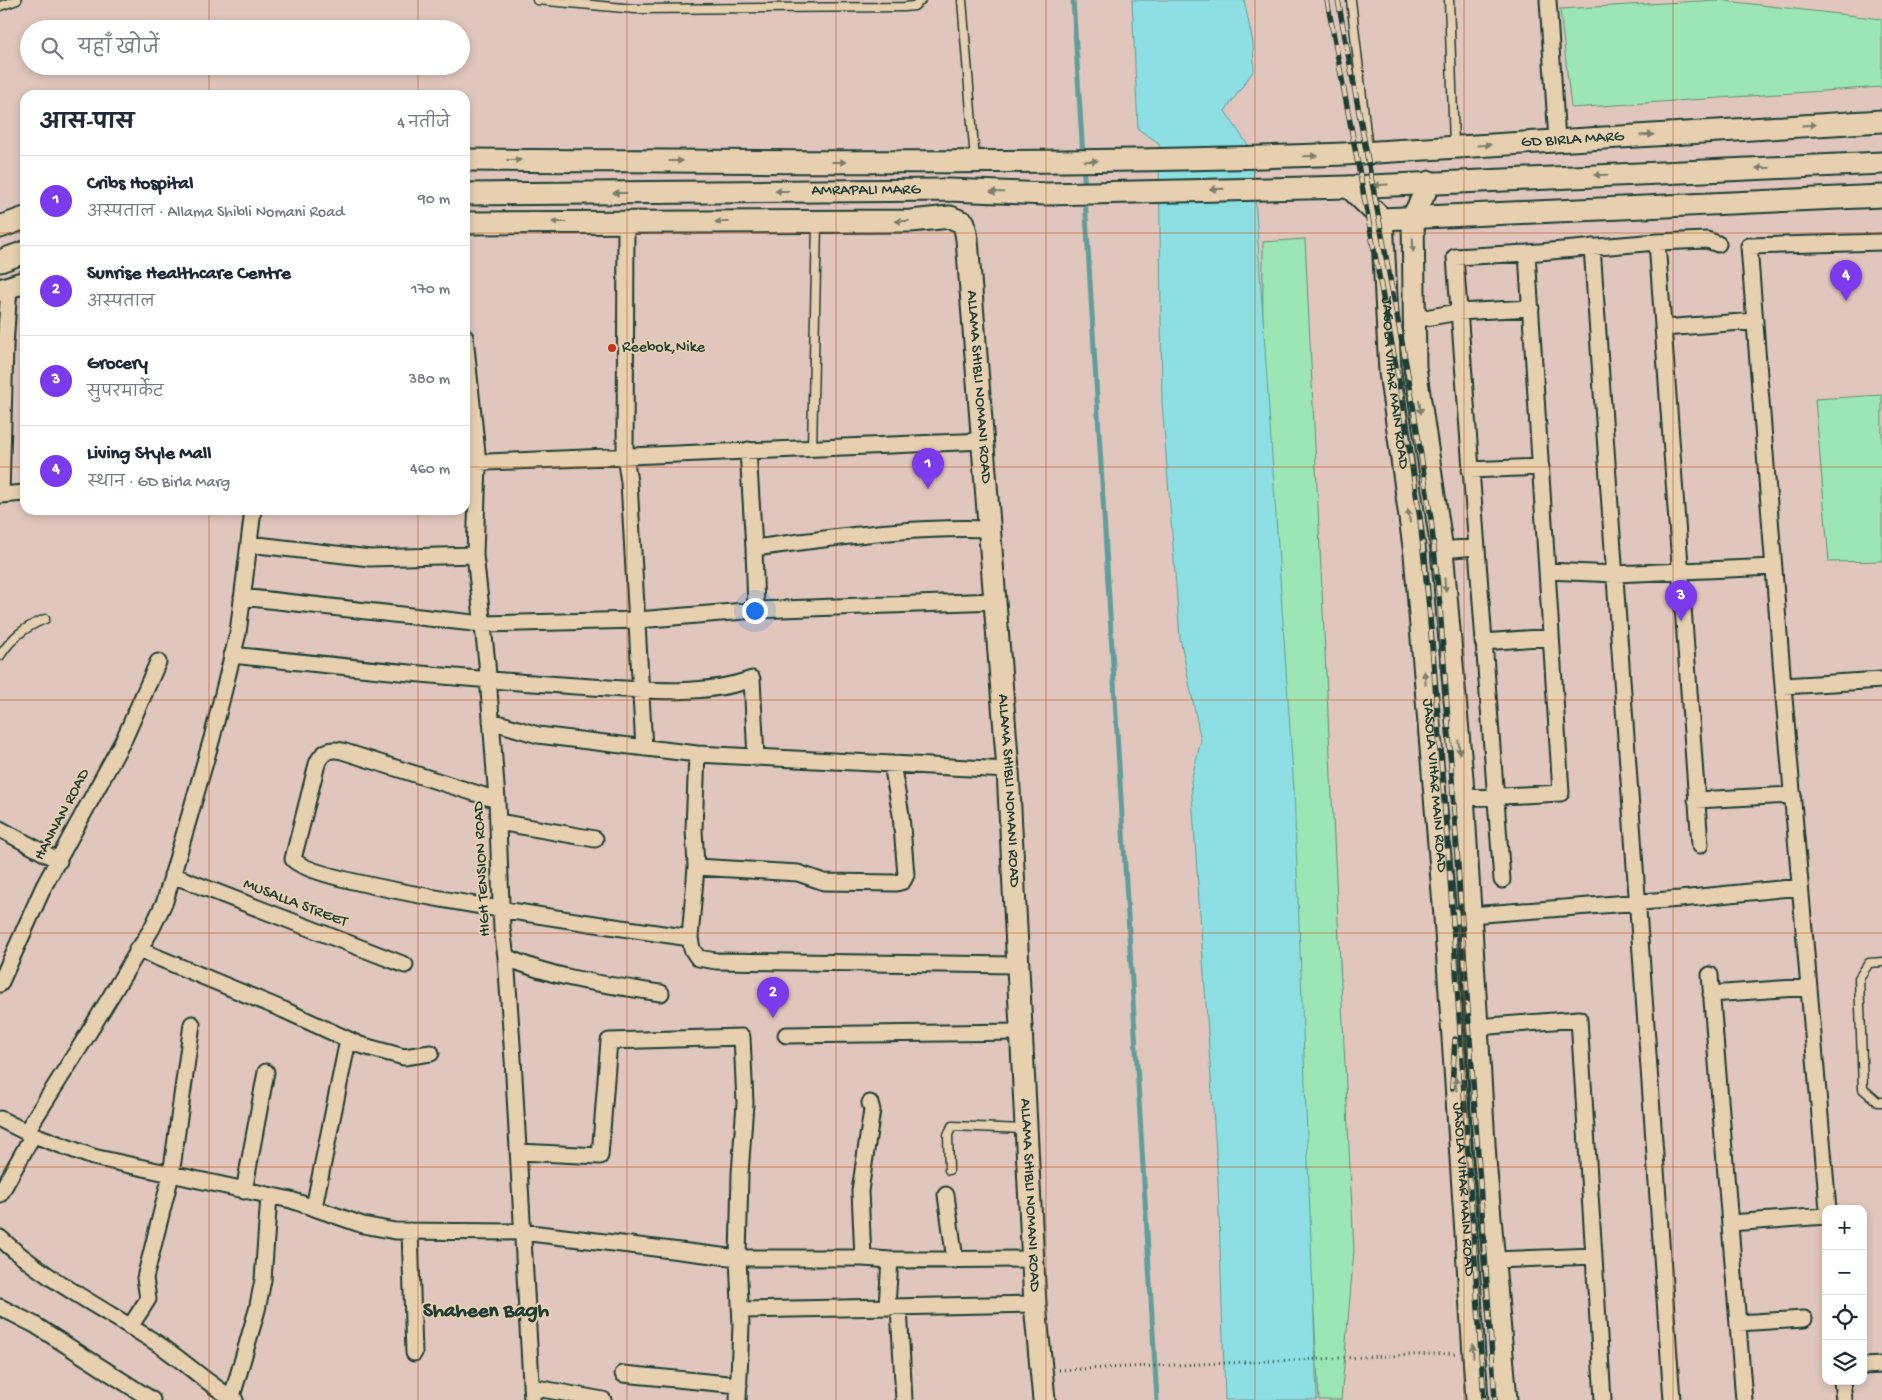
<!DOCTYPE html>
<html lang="hi">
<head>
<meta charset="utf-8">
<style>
  :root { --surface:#fff; --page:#f2f2f3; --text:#1f2937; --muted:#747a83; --line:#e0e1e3; --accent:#7c3aed }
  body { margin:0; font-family:"Gochi Hand","Playpen Sans Deva",sans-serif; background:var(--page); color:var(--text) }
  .controls { position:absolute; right:15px; bottom:15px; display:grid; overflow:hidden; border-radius:10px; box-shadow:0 2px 8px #0003 }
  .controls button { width:45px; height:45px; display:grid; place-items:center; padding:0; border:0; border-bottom:1px solid var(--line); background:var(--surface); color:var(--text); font:25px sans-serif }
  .you { position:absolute; left:754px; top:610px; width:18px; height:18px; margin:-12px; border:4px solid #fff; border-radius:50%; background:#1a73e8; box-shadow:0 0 0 8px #1a73e833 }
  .badge { display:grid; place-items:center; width:32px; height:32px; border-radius:50%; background:var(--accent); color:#fff; font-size:16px; font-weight:700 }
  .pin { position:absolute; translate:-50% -41px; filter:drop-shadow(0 1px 2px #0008) }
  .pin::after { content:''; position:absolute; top:26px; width:18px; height:15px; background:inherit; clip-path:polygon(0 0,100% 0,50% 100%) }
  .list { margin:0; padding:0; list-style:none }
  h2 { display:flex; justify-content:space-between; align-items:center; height:65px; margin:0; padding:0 20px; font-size:21px }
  h2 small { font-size:16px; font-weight:400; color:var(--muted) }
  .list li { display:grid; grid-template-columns:32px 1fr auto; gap:15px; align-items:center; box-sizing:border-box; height:90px; padding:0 20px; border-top:1px solid var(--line) }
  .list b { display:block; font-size:19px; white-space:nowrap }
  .list p { margin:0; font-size:16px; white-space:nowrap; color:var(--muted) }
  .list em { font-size:16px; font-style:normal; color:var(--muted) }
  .icon { flex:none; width:28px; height:28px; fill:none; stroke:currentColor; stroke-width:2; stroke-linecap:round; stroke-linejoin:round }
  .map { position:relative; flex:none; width:1882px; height:1400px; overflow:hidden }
  .search { position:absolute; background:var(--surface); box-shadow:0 2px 8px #0003; left:20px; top:20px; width:450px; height:55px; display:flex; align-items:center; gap:12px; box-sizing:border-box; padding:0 18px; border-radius:28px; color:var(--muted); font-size:19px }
  .panel { position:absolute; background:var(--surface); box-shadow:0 2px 8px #0003; left:20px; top:90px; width:450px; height:425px; border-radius:15px }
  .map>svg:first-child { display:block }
  .green { fill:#9ce5b4; stroke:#5e9174 }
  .water { fill:#8ddfe3; stroke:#619e9d }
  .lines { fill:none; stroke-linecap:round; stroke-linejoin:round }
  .stream { stroke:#619e9d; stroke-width:5 }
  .lane-casing { stroke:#1f3d34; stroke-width:11 }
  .street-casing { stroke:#1f3d34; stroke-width:19 }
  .secondary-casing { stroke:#1f3d34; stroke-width:25 }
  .path { stroke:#1f3d34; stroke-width:3; stroke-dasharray:1 4; stroke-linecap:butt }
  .lane { stroke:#e6d0af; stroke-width:8 }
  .street { stroke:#e6d0af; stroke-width:15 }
  .secondary { stroke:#e6d0af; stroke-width:21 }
  .rail-casing { stroke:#1f3d34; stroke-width:5.5 }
  .rail { stroke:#e6d0af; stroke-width:4; stroke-dasharray:11; stroke-linecap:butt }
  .oneway { fill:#797f6b }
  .grid { fill:none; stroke:#b65216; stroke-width:1; stroke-opacity:0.55 }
  .poi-dot { fill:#c8321e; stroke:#e6d0af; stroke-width:2 }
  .labels { text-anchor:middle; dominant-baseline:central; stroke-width:4; stroke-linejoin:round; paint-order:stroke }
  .street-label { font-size:16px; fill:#1f3d34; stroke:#e6d0af }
  .poi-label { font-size:16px; fill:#1f3d34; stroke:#e6d0af; text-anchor:start }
  .district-label { font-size:21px; font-weight:bold; fill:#1f3d34; stroke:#e6d0af }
</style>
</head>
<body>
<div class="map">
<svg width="1882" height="1400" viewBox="0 0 1882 1400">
  <rect width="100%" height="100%" fill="#e0c6bc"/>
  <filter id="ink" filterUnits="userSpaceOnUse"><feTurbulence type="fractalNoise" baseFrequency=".02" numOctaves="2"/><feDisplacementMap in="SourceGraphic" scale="10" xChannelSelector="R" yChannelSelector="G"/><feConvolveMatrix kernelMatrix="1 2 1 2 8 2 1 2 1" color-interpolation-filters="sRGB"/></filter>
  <g filter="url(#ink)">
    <path class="green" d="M1717 0 1882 19V87L1571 108 1560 9Z
      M1305 239 1354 1251 1341 1400H1319L1302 1105 1262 731 1263 242Z
      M1882 395V561L1829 562 1815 399Z"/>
    <path class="water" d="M1132 0H1244L1253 43 1254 70 1225 111 1252 151 1294 791 1317 1400H1225L1218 1182 1191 781 1201 741 1180 638 1162 402 1159 143 1138 129Z"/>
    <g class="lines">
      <path class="stream" d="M1073 0 1083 157
        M1083 165 1085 189
        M1085 198 1157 1400"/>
      <g class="lane-casing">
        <path id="lane" d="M537 0 635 9 904 7 914 6 921 0
          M962 0 975 161
          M1351 0 1368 150
          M1449 0 1454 145
          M0 6 17 0
          M812 448 817 223
          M0 656C12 637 25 627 45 619
          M1882 962 1869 963 1859 978 1863 1089 1878 1102H1882
          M949 1170 948 1135 952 1126 1024 1129"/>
      </g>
      <g class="street-casing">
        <path id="street" d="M1548 0 1557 141
          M626 222 625 456 629 482 644 748
          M1657 242 1700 845
          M1592 247 1672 1400
          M1414 320 1458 312 1531 308
          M1663 328 1755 321
          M465 337 478 463 475 555 487 663 497 800 502 929 506 957 513 1059 532 1400
          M748 450 754 548 756 610
          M465 463 984 441
          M1470 470 1541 467
          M0 495 25 493
          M1 495 5 346 9 287
          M249 544 370 558 475 555
          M754 548C833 538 911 526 990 529
          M1442 550 1476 547
          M1547 571 1615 574 1774 567
          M242 597 482 624 638 620 756 610 996 601
          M1483 642 1551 637
          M232 655C347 667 461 679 576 686 632 689 699 698 752 679L756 758
          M1783 686 1882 680
          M491 721 538 735 697 754 1008 770
          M697 754 694 829 696 867 690 938 692 949 698 958 716 961 1018 965
          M1463 798 1561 793 1527 253
          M497 800 342 751C329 748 322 752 317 764L293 859C311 886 639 930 690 938
          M1696 800 1793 795
          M498 822 595 839
          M0 829 59 861
          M696 867 798 873 824 882 896 883 903 881 906 875 901 815 892 764
          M172 875 405 965
          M1502 880 1455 257 1527 253 1657 242 1707 240 1718 244
          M1445 917 1680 899 1800 887
          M137 949 284 1010 360 1045 404 1057 431 1053
          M506 957C554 979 609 985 661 993
          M1710 975 1744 1400
          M0 984 44 886 125 737 158 662
          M1711 994 1809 987
          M1477 1027 1579 1019 1603 1400
          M786 1035 1021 1032
          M0 1119 26 1132 93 1157 291 1200 363 1225 395 1231 522 1232 738 1258H863L890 1260 887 1306
          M26 1132 83 1042 152 928 165 901 212 738 238 633 253 510
          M519 1152 600 1156 609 1041 742 1037 745 1103 740 1174 738 1258 741 1325 738 1400
          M244 1191 266 1072
          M0 1194 33 1135
          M946 1195 955 1260
          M314 1207 348 1040
          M1828 1209 1783 686 1749 246 1882 242
          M1730 1223 1826 1216
          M410 1231 414 1353
          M0 1238C46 1280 102 1308 155 1342 182 1359 207 1384 235 1400
          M863 1258 860 1191 872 1110 870 1103
          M890 1260 1032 1259
          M1495 1260 1594 1256
          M0 1307 35 1325 152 1400
          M899 1307 904 1400
          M741 1310 1035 1304
          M1738 1323 1804 1319
          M130 1327 148 1299 145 1278 171 1175 192 1024
          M1863 1366 1882 1365
          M623 1374 739 1385
          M1842 1381 1844 1400
          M531 1387 603 1400
          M231 1400 257 1310 263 1280 269 1196"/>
      </g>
      <g class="secondary-casing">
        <g id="secondary">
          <path id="s1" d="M465 160C758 161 1051 166 1344 154L1882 121"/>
          <path d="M1430 182 1413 217 1415 367 1442 550 1462 778 1485 1160 1506 1400"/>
          <path id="s2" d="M1349 187 1382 219 1390 372 1415 554 1445 917 1477 1400"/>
          <path id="s3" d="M465 194 949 190 1046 194 1349 187 1882 163"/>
          <path d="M1382 219 1882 196"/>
          <path id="s4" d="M465 223 911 221 950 217 964 223 967 239 1008 770 1035 1304 1044 1400"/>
          <path d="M0 227 25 218"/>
          <path d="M0 261 25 252"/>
          <path d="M0 290 25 282"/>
        </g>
      </g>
      <path class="path" d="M1059 1370 1458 1353"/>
      <use href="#lane" class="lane"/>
      <use href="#street" class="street"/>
      <use href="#secondary" class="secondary"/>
      <g class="rail-casing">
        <path id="rail" d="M1327 0 1399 382 1420 519 1429 608 1450 877 1484 1400
          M1338 0 1409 380 1431 519 1440 607 1453 793 1495 1400
          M1452 1088 1455 1039"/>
      </g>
      <use href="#rail" class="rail"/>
    </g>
    <defs><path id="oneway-solid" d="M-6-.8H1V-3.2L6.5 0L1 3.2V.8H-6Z" transform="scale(1.25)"/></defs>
    <g class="oneway">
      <use href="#oneway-solid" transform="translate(1809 125) rotate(-3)"/>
      <use href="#oneway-solid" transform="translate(1647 135) rotate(-3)"/>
      <use href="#oneway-solid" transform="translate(1484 145) rotate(-3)"/>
      <use href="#oneway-solid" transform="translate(1310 156) rotate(-2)"/>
      <use href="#oneway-solid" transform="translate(514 160)"/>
      <use href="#oneway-solid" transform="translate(676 161)"/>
      <use href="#oneway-solid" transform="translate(1091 161) rotate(-1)"/>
      <use href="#oneway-solid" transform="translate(839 162)"/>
      <use href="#oneway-solid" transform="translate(1763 168) rotate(178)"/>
      <use href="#oneway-solid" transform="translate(1601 175) rotate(178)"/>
      <use href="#oneway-solid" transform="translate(1381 185) rotate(177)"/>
      <use href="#oneway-solid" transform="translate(1217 189) rotate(178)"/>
      <use href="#oneway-solid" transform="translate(782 191) rotate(180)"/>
      <use href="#oneway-solid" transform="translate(997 192) rotate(-178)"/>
      <use href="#oneway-solid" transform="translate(620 193) rotate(180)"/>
      <use href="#oneway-solid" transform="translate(902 221) rotate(180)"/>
      <use href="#oneway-solid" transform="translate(559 222) rotate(180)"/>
      <use href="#oneway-solid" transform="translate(722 222) rotate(180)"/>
      <use href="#oneway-solid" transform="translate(1413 245) rotate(89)"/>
      <use href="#oneway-solid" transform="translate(1420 407) rotate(82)"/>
      <use href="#oneway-solid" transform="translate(1409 516) rotate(-98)"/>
      <use href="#oneway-solid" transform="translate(1445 585) rotate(85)"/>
      <use href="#oneway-solid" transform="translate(1425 678) rotate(-95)"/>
      <use href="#oneway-solid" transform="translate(1459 747) rotate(84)"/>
      <use href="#oneway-solid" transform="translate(1456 1084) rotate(-94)"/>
      <use href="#oneway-solid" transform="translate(1473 1351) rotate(-94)"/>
    </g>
  </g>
  <path class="grid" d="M209 0V29M418 0V29M627 0V1400M836 0V1400M1046 0V1400M1255 0V1400M1464 0V1400M1673 0V1400M209 66V95M418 66V95M0 233H25M465 233H1882M0 467H25M465 467H1882M209 510V1400M418 510V1400M0 700H1882M0 933H1882M0 1167H1882"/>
  <circle class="poi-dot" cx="612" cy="348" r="5"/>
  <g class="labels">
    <g class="street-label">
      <text stroke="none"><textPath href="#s1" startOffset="1108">GD BIRLA MARG</textPath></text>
      <text stroke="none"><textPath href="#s3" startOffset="401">AMRAPALI MARG</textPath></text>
      <text stroke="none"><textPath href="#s2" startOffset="210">JASOLA VIHAR MAIN ROAD</textPath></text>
      <text stroke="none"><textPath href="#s4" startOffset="665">ALLAMA SHIBLI NOMANI ROAD</textPath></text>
      <text stroke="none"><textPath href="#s2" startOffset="615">JASOLA VIHAR MAIN ROAD</textPath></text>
      <text stroke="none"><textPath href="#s4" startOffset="1070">ALLAMA SHIBLI NOMANI ROAD</textPath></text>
      <text transform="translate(63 815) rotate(-62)">HANNAN ROAD</text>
      <text transform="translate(483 869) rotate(-93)">HIGH TENSION ROAD</text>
      <text transform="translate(295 904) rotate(21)">MUSALLA STREET</text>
      <text stroke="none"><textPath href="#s2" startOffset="1020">JASOLA VIHAR MAIN ROAD</textPath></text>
      <text stroke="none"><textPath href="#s4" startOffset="1475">ALLAMA SHIBLI NOMANI ROAD</textPath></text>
    </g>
    <g class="poi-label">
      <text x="622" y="348">Reebok,Nike</text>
    </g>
    <g class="district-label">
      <text x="486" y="1312">Shaheen Bagh</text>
    </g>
  </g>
</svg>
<div class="controls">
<button>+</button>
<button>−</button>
<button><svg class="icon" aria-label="locate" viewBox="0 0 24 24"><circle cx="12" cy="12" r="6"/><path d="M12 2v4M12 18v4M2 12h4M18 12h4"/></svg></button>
<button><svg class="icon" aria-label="layers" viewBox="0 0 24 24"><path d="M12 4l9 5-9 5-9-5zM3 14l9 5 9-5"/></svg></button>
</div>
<div class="you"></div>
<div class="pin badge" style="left:928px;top:489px">1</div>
<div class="pin badge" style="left:773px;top:1018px">2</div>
<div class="pin badge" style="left:1681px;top:621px">3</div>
<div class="pin badge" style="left:1846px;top:301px">4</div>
<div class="search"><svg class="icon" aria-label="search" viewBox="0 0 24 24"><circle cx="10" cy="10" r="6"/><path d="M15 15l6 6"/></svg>यहाँ खोजें</div>
<section class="panel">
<h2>आस-पास<small>4 नतीजे</small></h2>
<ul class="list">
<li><span class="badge">1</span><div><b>Cribs Hospital</b><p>अस्पताल · Allama Shibli Nomani Road</p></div><em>90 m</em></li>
<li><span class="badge">2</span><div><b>Sunrise Healthcare Centre</b><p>अस्पताल</p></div><em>170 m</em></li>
<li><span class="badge">3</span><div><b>Grocery</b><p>सुपरमार्केट</p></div><em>380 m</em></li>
<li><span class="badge">4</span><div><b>Living Style Mall</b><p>स्थान · GD Birla Marg</p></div><em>460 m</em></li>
</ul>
</section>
</div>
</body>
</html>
